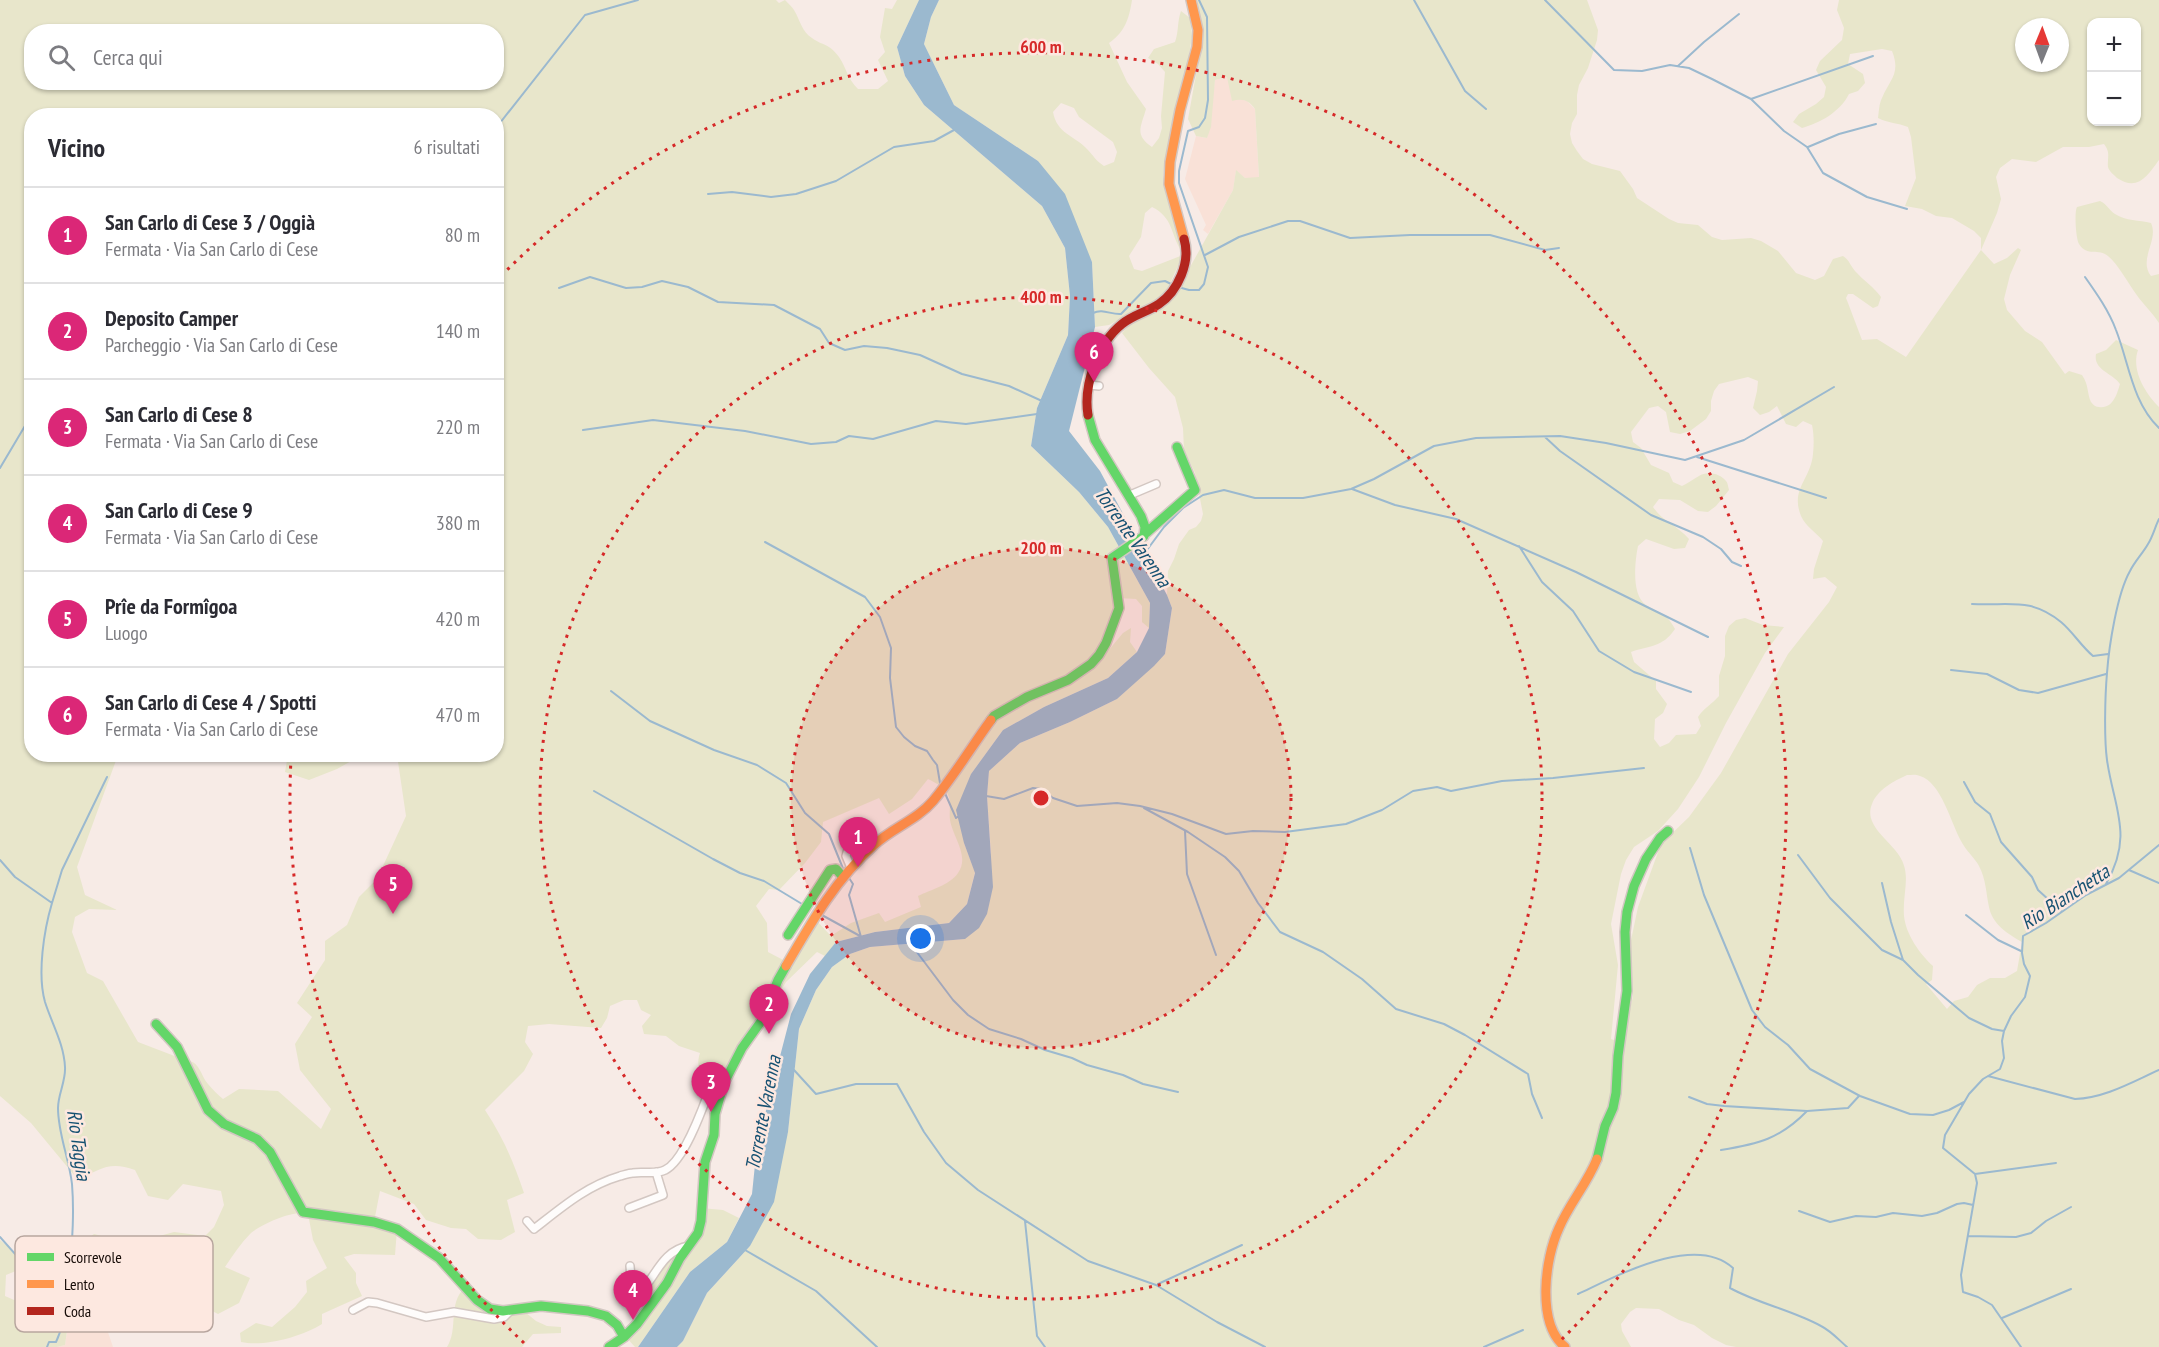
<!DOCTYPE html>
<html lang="it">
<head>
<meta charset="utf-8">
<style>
  :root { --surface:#fff; --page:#f7f7f7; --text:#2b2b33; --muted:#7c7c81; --line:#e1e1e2; --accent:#db2777 }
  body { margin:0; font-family:"PT Sans Narrow",sans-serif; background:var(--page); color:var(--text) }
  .controls { position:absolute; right:18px; top:18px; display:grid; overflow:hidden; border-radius:12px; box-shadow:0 2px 4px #0004 }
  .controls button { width:54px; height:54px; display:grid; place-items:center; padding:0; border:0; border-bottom:2px solid var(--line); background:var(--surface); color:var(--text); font:30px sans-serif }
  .compass { position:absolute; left:2015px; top:18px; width:54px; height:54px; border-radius:50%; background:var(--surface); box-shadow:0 2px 4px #0004; rotate:1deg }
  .you { position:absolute; left:921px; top:939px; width:21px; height:21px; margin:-15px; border:4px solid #fff; border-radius:50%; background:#1a73e8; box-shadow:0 0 0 9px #1a73e833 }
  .badge { display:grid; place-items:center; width:39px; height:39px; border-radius:50%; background:var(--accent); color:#fff; font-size:20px; font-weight:700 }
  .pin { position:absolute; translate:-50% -50px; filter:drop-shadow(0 2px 3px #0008) }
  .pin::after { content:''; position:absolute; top:32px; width:21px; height:18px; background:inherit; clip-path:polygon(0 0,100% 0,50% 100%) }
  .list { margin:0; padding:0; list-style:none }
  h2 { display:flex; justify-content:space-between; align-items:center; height:78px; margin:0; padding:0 24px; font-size:26px }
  h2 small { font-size:20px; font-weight:400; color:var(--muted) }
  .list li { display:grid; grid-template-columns:39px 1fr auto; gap:18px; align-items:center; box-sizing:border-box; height:96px; padding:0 24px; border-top:2px solid var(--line) }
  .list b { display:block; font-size:22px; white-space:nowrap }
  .list p { margin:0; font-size:20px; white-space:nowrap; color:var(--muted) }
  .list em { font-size:20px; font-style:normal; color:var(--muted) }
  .icon { flex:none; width:33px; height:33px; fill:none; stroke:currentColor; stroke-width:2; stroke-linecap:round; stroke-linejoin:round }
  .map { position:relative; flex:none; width:2159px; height:1347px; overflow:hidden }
  .search { position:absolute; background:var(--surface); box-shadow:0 2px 4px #0004; left:24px; top:24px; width:480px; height:66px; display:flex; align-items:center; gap:15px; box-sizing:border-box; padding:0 21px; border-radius:24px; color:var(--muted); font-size:22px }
  .panel { position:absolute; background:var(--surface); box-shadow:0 2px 4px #0004; left:24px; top:108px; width:480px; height:654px; border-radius:24px }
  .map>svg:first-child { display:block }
  .built { fill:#f9e1d7 }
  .green { fill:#e8e6cb; fill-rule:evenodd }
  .water { fill:#9bb9cf }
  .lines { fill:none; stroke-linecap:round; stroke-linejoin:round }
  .stream { stroke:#9bb9cf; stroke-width:2 }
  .street-casing { stroke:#d3c7c2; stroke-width:10 }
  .fast-casing { stroke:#d3c7c2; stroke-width:12 }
  .slow-casing { stroke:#d3c7c2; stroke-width:12 }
  .jam-casing { stroke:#d3c7c2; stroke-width:12 }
  .street { stroke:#fefcfb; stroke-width:7 }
  .fast { stroke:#63d668; stroke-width:9 }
  .slow { stroke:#ff974d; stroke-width:9 }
  .jam { stroke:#b3261e; stroke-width:9 }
  .ring { fill:none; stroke:#d62828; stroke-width:3; stroke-dasharray:3 6 }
  .labels { text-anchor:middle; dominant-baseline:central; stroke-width:5; stroke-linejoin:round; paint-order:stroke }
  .water-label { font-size:20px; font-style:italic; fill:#165172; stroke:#fde8e0 }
  .key { fill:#fde8e0; stroke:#b8a69f; stroke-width:1.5 }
  .key-label { font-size:16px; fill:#160b07 }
  .centre { fill:#d62828; stroke:#fde8e0; stroke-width:3 }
  .ring-label { font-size:18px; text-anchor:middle; font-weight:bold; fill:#d62828; stroke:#fde8e0; stroke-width:5; stroke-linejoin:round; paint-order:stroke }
</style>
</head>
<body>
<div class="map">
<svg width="2159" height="1347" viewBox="0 0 2159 1347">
  <rect width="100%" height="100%" fill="#f7ebe6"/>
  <path class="built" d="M1227 77 1240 99 1247 101 1255 109 1259 178H1245L1236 171 1233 190 1208 234 1203 230 1206 225 1185 179 1196 136 1207 138 1215 80Z
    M77 1300 88 1304 98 1303 113 1347H57L65 1345 71 1307Z"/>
  <path class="green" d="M0 0H776L779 3 785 0C788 3 792 7 794 10 800 20 802 32 812 38 823 46 829 43 839 57 847 69 847 78 858 89H878L888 81 878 60 885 52 880 37 885 8 892 9 897 0H919L897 47 905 76 924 105 1042 206 1065 248 1070 296 1068 335 1037 408 1031 446 1079 492 1108 527 1150 603 1149 628 1142 622V606L1136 599 1119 598 1103 657 1123 633 1131 628 1130 642 1137 652 1108 678 1044 707 1003 730 971 774 964 843 975 872 967 904 949 923 875 932 836 942 825 956 817 952 786 982 724 1083 709 1091C702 1078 695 1067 700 1053L679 1046 666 1036 644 1034 642 1026 651 1015 641 1010 637 1000H624L610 1006 607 1018 601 1028 549 1024 528 1026 525 1042 533 1054 524 1071 485 1110C503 1137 514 1163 524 1193L507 1200 515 1232 501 1240 478 1239 466 1229 451 1228 426 1220 414 1204 380 1191 374 1222 397 1229 395 1255 354 1254 344 1257 356 1273V1283L362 1296 322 1314V1324C301 1337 264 1347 241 1342L240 1333 256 1323 272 1327 295 1307 307 1292 306 1281 327 1268 313 1240 308 1214C295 1209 262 1224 251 1233 241 1243 233 1255 225 1267L250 1278 239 1303 218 1314 187 1298 151 1302 131 1306 127 1295 88 1304 78 1300 74 1303 64 1300 70 1270 79 1245 94 1234 121 1241 145 1240 174 1232 205 1236 214 1227 224 1205 221 1191 183 1184 168 1200 148 1196 135 1170C111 1161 99 1168 79 1181L31 1123 0 1096ZM32 32H496V82H32ZM32 116H496V754L397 755 406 816 377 879 359 897 347 925 325 941V960L297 1003 312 1017 295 1044 300 1070 331 1109 321 1129 278 1091 239 1089 223 1099C218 1095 213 1090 208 1084 200 1074 200 1061 185 1060L138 1042 103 981 87 973 72 932 75 917 89 909 117 910 85 895 77 867 118 755 32 754ZM928 779C936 783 946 788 949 797 951 804 949 813 950 820 953 838 970 856 958 873 950 885 930 890 918 896L921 907 885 922 879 913 851 923 831 936 814 918 787 962 768 952 767 923 756 906 769 889 779 890 805 863 821 842 823 822 879 798 889 814 912 799Z
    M939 0H1132C1129 19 1125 32 1109 43L1127 82 1146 109C1141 127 1134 135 1152 147L1159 138 1162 128 1161 116 1165 72 1158 64 1148 58 1154 49 1175 42C1179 31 1177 22 1181 11L1190 18 1192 36 1189 56 1165 159 1163 176 1184 250 1182 252C1170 234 1174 218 1152 207L1145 213 1141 237 1129 256 1134 269 1142 271 1183 255 1166 292 1159 298 1109 325 1095 327 1092 262 1038 161 954 105 924 44 931 17ZM1061 103 1074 108 1079 117 1113 142 1117 152 1114 162 1104 166C1094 159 1094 156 1087 149 1074 135 1057 134 1053 112Z
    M1197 0H1587L1598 30 1597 40 1588 68 1579 85 1577 95V114L1572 123 1570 134 1572 143 1577 151 1583 159 1592 164 1620 171 1633 189 1637 198 1669 219 1678 223 1698 225 1712 237 1722 240 1751 238 1761 241 1778 251 1796 273 1815 280 1824 276 1833 259 1843 256C1850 261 1850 265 1855 271 1864 281 1874 287 1881 297L1878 306 1873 308 1853 294H1848L1846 298 1848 303 1862 340 1877 339 1906 357 1981 250V238L1974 231 1952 218 1936 216 1922 209 1905 206 1916 178 1911 137 1908 127C1898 123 1888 123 1878 118 1879 111 1879 104 1882 98 1890 79 1901 74 1892 51L1882 49 1850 54 1848 64 1863 74 1865 83 1858 91 1849 94C1840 112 1820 123 1802 128L1793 122 1799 114 1816 104 1824 97 1826 87 1816 70 1820 61 1842 40 1844 28 1837 10 1839 0H2159V160C2148 175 2138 192 2117 178 2114 175 2109 171 2108 167 2107 158 2111 153 2104 144L2089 147H2063L2036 162 2012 159 2000 168 1996 177 2001 199 1997 213 1981 250 1994 264 2007 258 2018 248 2021 250 2010 275 2004 299 2007 310 2025 331 2042 342 2065 374 2069 371 2082 375C2089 385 2087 394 2091 402 2093 405 2096 407 2099 407 2113 409 2117 394 2120 384 2113 373 2093 370 2096 354L2106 350 2116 340 2138 350C2131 370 2145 393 2159 407V1347H1736L1726 1345 1712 1338 1694 1325 1679 1320 1659 1309 1636 1308 1630 1312 1621 1324 1622 1331 1631 1347H677L683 1341 707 1293 750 1246 788 1132 799 1029 816 990 832 967 850 954 870 947 965 939 991 853 987 796 989 771 1020 743 1070 722 1117 699 1165 654 1172 608 1167 595 1168 571 1174 559 1179 544 1189 530 1196 527 1201 521 1203 514 1195 473 1184 450 1183 428 1175 397 1149 368 1122 333 1132 322 1160 310 1175 294 1233 190 1236 170 1245 178 1259 177 1255 109C1249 100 1242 98 1232 101L1227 77 1215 80 1211 127 1207 138 1196 136 1188 119 1203 36ZM2092 22H2136V122H2092ZM2024 27H2060V63H2024ZM1748 377 1758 381 1757 391 1753 408 1760 415 1769 412 1777 406 1786 424 1796 427 1803 421 1812 425C1814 434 1814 445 1813 454 1811 479 1790 489 1801 516 1805 526 1817 533 1823 541L1814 569 1813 579 1825 577 1837 587 1829 602 1788 654 1721 773 1689 817 1661 844 1638 907 1630 945 1633 996 1622 1043 1611 1039 1618 965 1611 924 1621 874 1626 860 1634 847 1658 831 1678 809 1699 777 1726 723 1765 653 1784 627 1763 625 1745 618 1736 620 1729 626 1725 636V656L1719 676V696C1712 704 1704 708 1698 717L1701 726 1696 734 1676 735 1669 743 1660 747 1654 739 1655 719 1663 713 1667 704 1656 689V681L1634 662 1631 652C1650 645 1662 648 1675 629 1666 612 1660 614 1646 605 1631 595 1635 561 1638 546L1646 539 1674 549 1685 548 1689 539C1678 526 1662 521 1653 507L1659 499 1680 500 1698 511 1708 512 1716 506 1729 490C1728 487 1728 483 1726 481 1720 473 1706 471 1699 476 1693 479 1689 483 1682 486L1673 482 1669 473 1651 465 1641 448 1633 442 1631 432 1649 408 1658 406 1666 412 1670 432 1680 434 1690 431 1706 419 1711 411V401L1714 391 1719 384ZM1907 775C1911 775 1916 774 1920 776 1941 782 1951 823 1961 841 1966 851 1975 858 1979 866 1986 879 1986 893 1989 907 1992 924 2008 934 2022 942L2017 971 2005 978H1990L1977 985 1968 997 1954 1001 1947 1009 1926 984 1932 980 1933 966C1920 954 1906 935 1904 916 1902 890 1914 872 1895 850 1885 837 1864 823 1872 804 1877 790 1894 781 1907 775Z
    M2100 201C2107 204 2109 210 2115 214 2126 221 2139 220 2151 223 2159 241 2138 259 2151 276L2159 274V323C2152 312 2143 304 2136 294 2128 283 2118 264 2108 256 2099 248 2087 257 2079 244 2076 239 2074 212 2077 207Z
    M288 755V754L362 755 337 769 309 780 285 772Z
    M701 1208 723 1210 739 1218 727 1242 690 1272 638 1347H635L625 1336 655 1300 644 1288 669 1254 689 1246 698 1233Z
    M0 1240 13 1251 23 1268 6 1275 5 1296 37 1310 51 1327 68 1324 65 1345 57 1347H0Z
    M465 1287 490 1309 520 1308 536 1321 547 1326 561 1327V1333L533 1334 522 1347H447C459 1328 447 1305 465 1287Z"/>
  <path class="water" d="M919 0H939L931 17 924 44 954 105 1038 161 1065 194 1092 262 1095 327 1069 431 1100 471 1167 595 1172 608 1165 654 1154 666 1117 699 1070 722 1020 743 989 771 987 796 993 887 987 914 979 928 965 939 870 947 850 954 832 967 816 990 799 1029 788 1132 774 1202 750 1246 707 1293 683 1341 677 1347H638L690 1272 727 1242 752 1194 757 1145 791 1014 810 974 836 942 875 932 949 923 967 904 975 873 964 843 956 810 971 774 1003 730 1044 707 1108 678 1137 652 1149 628 1150 603 1108 527 1079 492 1031 446 1037 408 1068 335 1070 296 1065 248 1042 206 924 105 905 76 897 47Z"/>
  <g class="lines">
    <path class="stream" d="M1414 0 1465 91 1486 109
      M1545 0 1614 70 1642 71 1670 65 1689 68 1712 79 1751 99 1784 131 1807 147 1823 173 1867 197 1907 209
      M1678 66 1704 42 1739 14
      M1751 99 1873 56
      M496 128 585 15 638 0
      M1808 147 1839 134 1876 124
      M708 194 732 192 771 197 796 194 836 181 894 147 934 141 954 130
      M1205 255 1239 237 1288 221H1300L1350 238 1410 235H1490L1545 250 1559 248
      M2085 277C2097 294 2109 311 2116 330 2129 363 2132 402 2159 428
      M1178 287 1189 290H1199L1204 284 1208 267 1179 183V171L1188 131 1199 127 1205 118 1208 100 1207 17 1199 0
      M559 288 590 277 626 288 642 287 662 281 688 287 718 302 774 305 820 329 829 343 845 350 864 346 887 348 920 355 962 374 1009 386 1042 401
      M1093 313C1103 308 1111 315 1121 314L1151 283 1165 281 1173 285
      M583 430 653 420 745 431 811 444 836 442 849 436 873 439 936 421 966 424 1037 414
      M1545 437 1560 451 1651 515 1703 537 1721 549 1732 562 1741 566
      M1697 457 1826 498
      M0 468 32 414
      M1352 489 1395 505 1456 519 1576 572 1708 637
      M765 542 865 597 880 617 891 648 890 678 896 727 904 737 915 746 927 751 933 760 937 765 940 783
      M1519 546 1542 582 1573 611 1599 651 1634 672 1691 692
      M1144 554 1164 527 1183 508 1203 495 1224 490 1255 498H1303L1351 489 1374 479 1434 446 1476 438 1560 436 1606 443 1685 460 1744 440 1834 387
      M1972 604C2010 606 2030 597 2061 622 2073 632 2081 646 2093 656L2108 654
      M1951 670 1987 674 2019 690 2038 693 2106 674
      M611 691 650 721 714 750 757 765 786 783 805 813 829 834 844 871
      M1964 782 1975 802 1990 814 2001 842 2032 877 2038 890 2061 911
      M594 791 713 859 740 873 764 881 802 904
      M944 791 956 818 959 816
      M986 796 1004 799 1033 788 1041 789 1053 798 1077 806 1117 803 1140 806 1172 814 1226 834 1253 831 1285 832 1346 824 1382 810 1413 791 1437 787 1451 791 1502 781 1553 778 1644 768
      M1144 808 1188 832 1225 857 1239 871 1258 903 1280 932 1323 952 1362 979 1396 1009 1444 1024 1465 1035 1528 1074 1532 1094 1542 1118
      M1185 831 1187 874 1216 955
      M1690 848 1704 895 1752 1010 1765 1027 1788 1045 1810 1069 1860 1096 1910 1114 1933 1115 1949 1110 1964 1102
      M1798 855 1830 898 1882 950 1903 960
      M0 860 15 877 52 903C44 930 37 974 45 1002 52 1024 64 1044 65 1067 66 1081 58 1094 58 1108 58 1134 69 1158 72 1184 74 1209 73 1242 69 1266 68 1274 64 1281 63 1288 59 1310 67 1319 56 1342H49L47 1347
      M2129 870 2159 883
      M847 875 853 884 849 895 861 937
      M1882 883 1891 922 1903 960 1918 975 1969 1018 1992 1029 2004 1031
      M2106 884C2134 835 2114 809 2107 760 2104 738 2105 696 2107 673 2109 646 2117 594 2130 571 2135 561 2143 553 2148 544 2153 536 2155 527 2159 519
      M52 903 62 870 107 777
      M820 914 860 936
      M1966 915 1998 940 2021 951
      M910 943 953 1000 968 1015 989 1029 1021 1039 1045 1050 1072 1058 1087 1065 1123 1075 1143 1084 1178 1092
      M794 1070 816 1094 856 1084H897L924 1132 946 1163 978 1190 1088 1261 1156 1285 1217 1322 1265 1347
      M1988 1076 2075 1099C2105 1098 2132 1082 2159 1070
      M1689 1097 1707 1104 1724 1106 1807 1111 1848 1108 1859 1096
      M1721 1150C1758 1144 1780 1139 1807 1111
      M1975 1174 2056 1163
      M1799 1211 1830 1222 1856 1216 1876 1217 1893 1213 1922 1216 1937 1213 1957 1204 1964 1203 1973 1205
      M1025 1221 1037 1336 1045 1347
      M1968 1236 2016 1237 2031 1233 2046 1221 2071 1207
      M0 1237 62 1307
      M745 1250 816 1291 877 1347
      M1158 1284 1242 1245
      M1578 1294C1617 1276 1695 1233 1733 1268L1730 1288C1759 1304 1792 1310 1821 1326 1831 1331 1839 1340 1847 1347
      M2002 1318 2071 1289
      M1484 1347 1523 1330
      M2021 1347 1992 1305 1978 1297 1963 1292 1961 1275 1977 1183 1975 1174 1943 1148 1945 1135 1969 1094 1983 1079 2000 1069 2004 1058 2002 1041 2004 1031 2011 1016 2025 997 2030 976 2024 964 2022 953 2023 936 2046 923 2086 895 2119 878 2159 845"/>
    <g class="street-casing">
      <path id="street" d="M1089 385 1099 386
        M1130 495 1156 484
        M851 868 846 856 848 849 868 826
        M629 1208 663 1195 656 1172
        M527 1221 534 1229C561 1208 586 1186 620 1176 624 1175 629 1173 633 1173 643 1171 655 1175 665 1170 684 1161 702 1110 709 1091L715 1086 724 1083
        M630 1266 632 1290 633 1293C653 1292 656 1251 689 1246
        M353 1310 368 1302 377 1303 426 1317 454 1312 494 1319 504 1317 511 1310"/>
    </g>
    <g class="fast-casing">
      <path id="fast" d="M1146 533 1195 490 1177 447
        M991 720 994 716 1027 697 1068 680 1091 664 1099 655 1106 643 1119 608 1112 558 1144 536 1145 527 1141 516 1095 440 1088 415
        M788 935 830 870 836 869 843 877
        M156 1024 177 1047 208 1110 224 1124 257 1139 270 1152 303 1212 374 1222 397 1229 439 1258 477 1300 490 1309 503 1311 541 1306 588 1311 606 1316 617 1325 624 1337
        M1597 1159 1605 1126 1613 1108 1616 1093 1618 1056 1627 991 1625 932 1627 912 1634 886 1646 859 1660 838 1668 831
        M609 1347 624 1337 637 1324 667 1283 680 1258 698 1233 701 1221 705 1162 714 1135 715 1114 724 1083 742 1048 762 1020 778 980 786 966"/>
    </g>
    <g class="slow-casing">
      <path id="slow" d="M1184 239 1169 184 1170 162 1180 110 1197 47 1198 30 1191 0
        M786 966C812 921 836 879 874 845 892 828 917 820 933 801 954 776 972 746 991 720
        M1565 1347C1536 1323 1545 1258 1559 1228 1569 1204 1587 1184 1597 1159"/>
    </g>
    <g class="jam-casing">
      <path id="jam" d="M1088 415C1083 385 1098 343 1122 324 1133 315 1147 312 1159 304 1178 291 1191 262 1184 239"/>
    </g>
    <use href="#street" class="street"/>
    <use href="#fast" class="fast"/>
    <use href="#slow" class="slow"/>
    <use href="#jam" class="jam"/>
  </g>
  <circle cx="1041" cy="798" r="250" fill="#d62828" fill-opacity=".12"/>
  <g class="ring">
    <circle cx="1041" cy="798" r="250"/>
    <circle cx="1041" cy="798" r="501"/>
    <path d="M524 1343A751 751 0 0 1 291 759M501 276A751 751 0 1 1 1558 1343"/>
  </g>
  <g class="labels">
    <g class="water-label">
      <text transform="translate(1133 537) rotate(55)">Torrente Varenna</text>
      <text transform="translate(2065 897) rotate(-33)">Rio Bianchetta</text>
      <text transform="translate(763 1113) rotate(-79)">Torrente Varenna</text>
      <text transform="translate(79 1145) rotate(82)">Rio Taggia</text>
    </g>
  </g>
  <rect x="15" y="1236" width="198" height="96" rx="9" class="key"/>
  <rect x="27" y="1253" width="27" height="8" fill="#63d668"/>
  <rect x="27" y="1280" width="27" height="8" fill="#ff974d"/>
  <rect x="27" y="1307" width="27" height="8" fill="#b3261e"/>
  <g class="key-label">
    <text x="64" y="1263">Scorrevole</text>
    <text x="64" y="1290">Lento</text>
    <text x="64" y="1317">Coda</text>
  </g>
  <circle cx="1041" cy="798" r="9" class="centre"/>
  <g class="ring-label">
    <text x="1041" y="53">600 m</text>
    <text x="1041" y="303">400 m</text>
    <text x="1041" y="554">200 m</text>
  </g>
</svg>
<div class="controls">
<button>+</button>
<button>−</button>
</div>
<svg class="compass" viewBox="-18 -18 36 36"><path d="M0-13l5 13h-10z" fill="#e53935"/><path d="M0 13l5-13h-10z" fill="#7c7c81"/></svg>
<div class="you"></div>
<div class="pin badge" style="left:858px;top:867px">1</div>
<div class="pin badge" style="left:769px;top:1034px">2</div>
<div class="pin badge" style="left:711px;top:1112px">3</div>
<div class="pin badge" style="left:633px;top:1320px">4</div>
<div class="pin badge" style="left:393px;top:914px">5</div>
<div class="pin badge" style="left:1094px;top:382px">6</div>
<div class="search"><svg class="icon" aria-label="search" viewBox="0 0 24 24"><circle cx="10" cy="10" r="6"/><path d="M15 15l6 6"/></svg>Cerca qui</div>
<section class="panel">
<h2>Vicino<small>6 risultati</small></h2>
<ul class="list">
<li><span class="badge">1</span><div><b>San Carlo di Cese 3 / Oggià</b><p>Fermata · Via San Carlo di Cese</p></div><em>80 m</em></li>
<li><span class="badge">2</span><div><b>Deposito Camper</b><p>Parcheggio · Via San Carlo di Cese</p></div><em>140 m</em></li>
<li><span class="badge">3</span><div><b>San Carlo di Cese 8</b><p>Fermata · Via San Carlo di Cese</p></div><em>220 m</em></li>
<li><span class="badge">4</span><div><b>San Carlo di Cese 9</b><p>Fermata · Via San Carlo di Cese</p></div><em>380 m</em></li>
<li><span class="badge">5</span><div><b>Prîe da Formîgoa</b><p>Luogo</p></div><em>420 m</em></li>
<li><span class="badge">6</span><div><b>San Carlo di Cese 4 / Spotti</b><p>Fermata · Via San Carlo di Cese</p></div><em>470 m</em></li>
</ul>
</section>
</div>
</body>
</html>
